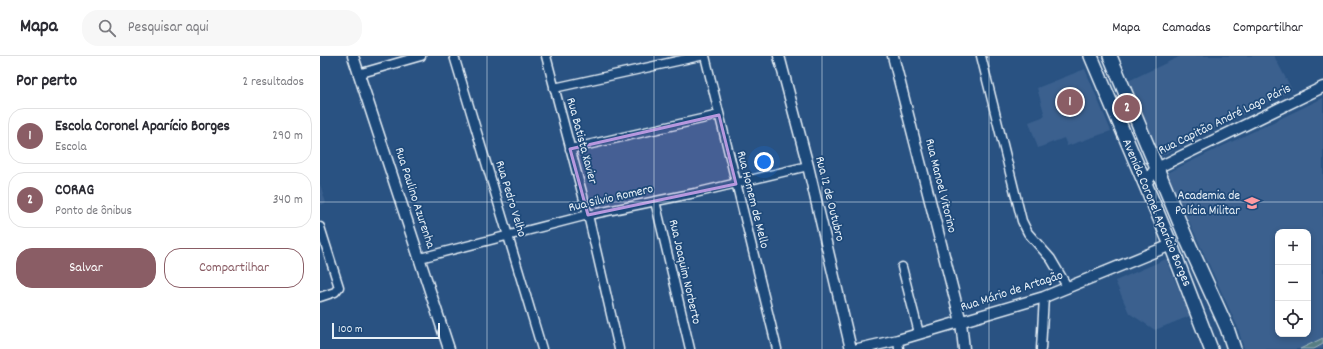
<!DOCTYPE html>
<html lang="pt">
<head>
<meta charset="utf-8">
<style>
  :root { --surface:#fff; --page:#f7f7f7; --text:#2b2b33; --muted:#7c7c81; --line:#e1e1e2; --accent:#8a5d65 }
  body { margin:0; font-family:Dekko,sans-serif; background:var(--page); color:var(--text) }
  .controls { position:absolute; right:12px; bottom:12px; display:grid; overflow:hidden; border-radius:8px; box-shadow:0 2px 6px #0003 }
  .controls button { width:36px; height:36px; display:grid; place-items:center; padding:0; border:0; border-bottom:1px solid var(--line); background:var(--surface); color:var(--text); font:20px sans-serif }
  .scale { position:absolute; left:12px; bottom:10px; width:108px; box-sizing:border-box; padding-left:4px; border:2px solid #e8f1f8; border-top:0; font-size:11px; line-height:14px; white-space:nowrap; color:#e8f1f8; -webkit-text-stroke:3px #1f4a7a; paint-order:stroke }
  .you { position:absolute; left:444px; top:106px; width:14px; height:14px; margin:-10px; border:3px solid #fff; border-radius:50%; background:#1a73e8; box-shadow:0 0 0 6px #1a73e833 }
  .badge { display:grid; place-items:center; width:26px; height:26px; border-radius:50%; background:var(--accent); color:#fff; font-size:13px; font-weight:700 }
  .pin { position:absolute; translate:-50% -50%; border:2px solid #fff; box-shadow:0 1px 4px #0006 }
  .list { margin:0; padding:0; list-style:none }
  h2 { display:flex; justify-content:space-between; align-items:center; height:52px; margin:0; padding:0 16px; font-size:17px }
  h2 small { font-size:13px; font-weight:400; color:var(--muted) }
  .list li { display:grid; grid-template-columns:26px 1fr auto; gap:12px; align-items:center; box-sizing:border-box; height:56px; margin:0 8px 8px; padding:0 8px; border:1px solid var(--line); border-radius:16px }
  .list b { display:block; font-size:15px; white-space:nowrap }
  .list p { margin:0; font-size:13px; white-space:nowrap; color:var(--muted) }
  .list em { font-size:13px; font-style:normal; color:var(--muted) }
  .actions { display:flex; gap:8px; padding:12px 16px }
  .actions a { flex:1; padding:9px 0; border:1px solid var(--accent); border-radius:16px; text-align:center; font-size:14px; color:var(--accent) }
  .actions .main { background:var(--accent); color:#fff }
  .icon { flex:none; width:22px; height:22px; fill:none; stroke:currentColor; stroke-width:2; stroke-linecap:round; stroke-linejoin:round }
  .map { position:relative; flex:none; width:1003px; height:293px; overflow:hidden }
  header { display:flex; align-items:center; gap:24px; box-sizing:border-box; height:56px; padding:0 20px; background:var(--surface); border-bottom:1px solid var(--line) }
  header strong { font-size:19px }
  nav { display:flex; gap:22px; margin-inline-start:auto; font-size:14px }
  .search { width:280px; height:36px; background:var(--page); display:flex; align-items:center; gap:10px; box-sizing:border-box; padding:0 14px; border-radius:16px; color:var(--muted); font-size:15px }
  main { display:flex }
  aside { flex:1; background:var(--surface) }
  .map>svg:first-child { display:block }
  .built { fill:#3a608e; fill-rule:evenodd }
  .green { fill:#567d83; stroke:#9fb7be }
  .lines { fill:none; stroke-linecap:round; stroke-linejoin:round }
  .minor-casing { stroke:#e8f1f8; stroke-width:11 }
  .tertiary-casing { stroke:#e8f1f8; stroke-width:13 }
  .primary-casing { stroke:#e8f1f8; stroke-width:16 }
  .minor { stroke:#1f4a7a; stroke-width:8 }
  .tertiary { stroke:#1f4a7a; stroke-width:10 }
  .primary { stroke:#1f4a7a; stroke-width:13 }
  .marked { fill:#b798de; fill-opacity:0.2; stroke:#b798de; stroke-width:3; stroke-linejoin:round }
  .grid { fill:none; stroke:#e8f1f8; stroke-width:1; stroke-opacity:0.55 }
  .labels { text-anchor:middle; dominant-baseline:central; stroke-width:3.5; stroke-linejoin:round; paint-order:stroke }
  .street-label { font-size:13px; fill:#e8f1f8; stroke:#1f4a7a }
  .poi-label { font-size:13px; fill:#e8f1f8; stroke:#1f4a7a; text-anchor:end }
</style>
</head>
<body>
<header>
<strong>Mapa</strong>
<div class="search"><svg class="icon" aria-label="search" viewBox="0 0 24 24"><circle cx="10" cy="10" r="6"/><path d="M15 15l6 6"/></svg>Pesquisar aqui</div>
<nav><a>Mapa</a><a>Camadas</a><a>Compartilhar</a></nav>
</header>
<main>
<aside>
<h2>Por perto<small>2 resultados</small></h2>
<ul class="list">
<li><span class="badge">1</span><div><b>Escola Coronel Aparício Borges</b><p>Escola</p></div><em>290 m</em></li>
<li><span class="badge">2</span><div><b>CORAG</b><p>Ponto de ônibus</p></div><em>340 m</em></li>
</ul>
<div class="actions"><a class="main">Salvar</a><a>Compartilhar</a></div>
</aside>
<div class="map">
<svg width="1003" height="293" viewBox="0 0 1003 293">
  <rect width="100%" height="100%" fill="#295282"/>
  <filter id="ink" filterUnits="userSpaceOnUse"><feTurbulence type="fractalNoise" baseFrequency=".025" numOctaves="2"/><feDisplacementMap in="SourceGraphic" scale="8" xChannelSelector="R" yChannelSelector="G"/><feConvolveMatrix kernelMatrix="1 2 1 2 8 2 1 2 1" color-interpolation-filters="sRGB"/></filter>
  <g filter="url(#ink)">
    <path class="built" d="M861 0H954L972 34 841 100 808 25Z
      M765 13 791 75 747 90 744 82 718 92 709 66 725 60 717 32Z
      M1003 42V293H924L918 272 847 117ZM958 176H988V278H958Z
      M0 128 6 147 0 149Z
      M846 203 870 260 835 274 809 257 795 225Z"/>
    <path class="green" d="M1003 282V288L994 293H980Z"/>
    <g class="lines">
      <g class="minor-casing">
        <path id="minor" d="M134 0 222 293
          M226 0 268 159 299 293
          M385 0 457 293
          M661 0 702 165 708 177 731 203 748 232
          M38 18 101 0
          M234 32 380 0
          M250 93 399 59
          M335 145 370 293
          M0 171 19 231 15 236 0 241
          M100 202 268 159 375 137 488 110
          M582 211 599 277
          M578 284 579 293
          M721 293 724 241"/>
      </g>
      <g class="tertiary-casing">
        <path id="tertiary" d="M33 0 129 293
          M459 0 488 110 531 293
          M573 0 641 266 644 293
          M825 130 833 116 837 112 1003 31
          M538 293 578 284 724 241 851 189"/>
      </g>
      <g class="primary-casing">
        <path id="primary" d="M771 0 851 189 891 293
          M790 0 867 184 907 272 914 293"/>
      </g>
      <use href="#minor" class="minor"/>
      <use href="#tertiary" class="tertiary"/>
      <use href="#primary" class="primary"/>
    </g>
  </g>
  <path class="marked" d="M399 59 416 128 268 159 250 93Z"/>
  <path class="grid" d="M167 0V293M334 0V293M502 0V293M669 0V293M836 0V293M0 146H1003"/>
  <defs>
    <g id="university-bare" transform="scale(1.2)"><path d="M0-5L7-2L0 1L-7-2ZM-4 1L0 2.5L4 1V4Q0 6-4 4Z" fill="#ff9aa2" stroke="#1f4a7a" stroke-width="2.5" paint-order="stroke"/></g>
  </defs>
  <g fill-rule="evenodd">
    <use href="#university-bare" x="932" y="147"/>
  </g>
  <g class="labels">
    <g class="street-label">
      <text transform="translate(905 64) rotate(-26)">Rua Capitão André Lago Páris</text>
      <text transform="translate(261 85) rotate(75)">Rua Batista Xavier</text>
      <text transform="translate(620 130) rotate(76)">Rua Manoel Vitorino</text>
      <text transform="translate(94 142) rotate(72)">Rua Paulino Azurenha</text>
      <text transform="translate(190 143) rotate(73)">Rua Pedro Velho</text>
      <text transform="translate(291 143) rotate(-13)">Rua Silvio Romero</text>
      <text transform="translate(509 143) rotate(76)">Rua 12 de Outubro</text>
      <text transform="translate(432 144) rotate(76)">Rua Homem de Mello</text>
      <text transform="translate(836 157) rotate(67)">Avenida Coronel Aparício Borges</text>
      <text transform="translate(364 216) rotate(77)">Rua Joaquim Norberto</text>
      <text transform="translate(692 236) rotate(-18)">Rua Mário de Artagão</text>
    </g>
    <g class="poi-label">
      <text x="920" y="140">Academia de<tspan x="920" dy="15">Polícia Militar</tspan></text>
    </g>
  </g>
</svg>
<div class="controls">
<button>+</button>
<button>−</button>
<button><svg class="icon" aria-label="locate" viewBox="0 0 24 24"><circle cx="12" cy="12" r="6"/><path d="M12 2v4M12 18v4M2 12h4M18 12h4"/></svg></button>
</div>
<div class="scale">100 m</div>
<div class="you"></div>
<div class="pin badge" style="left:750px;top:46px">1</div>
<div class="pin badge" style="left:807px;top:52px">2</div>
</div>
</main>
</body>
</html>
